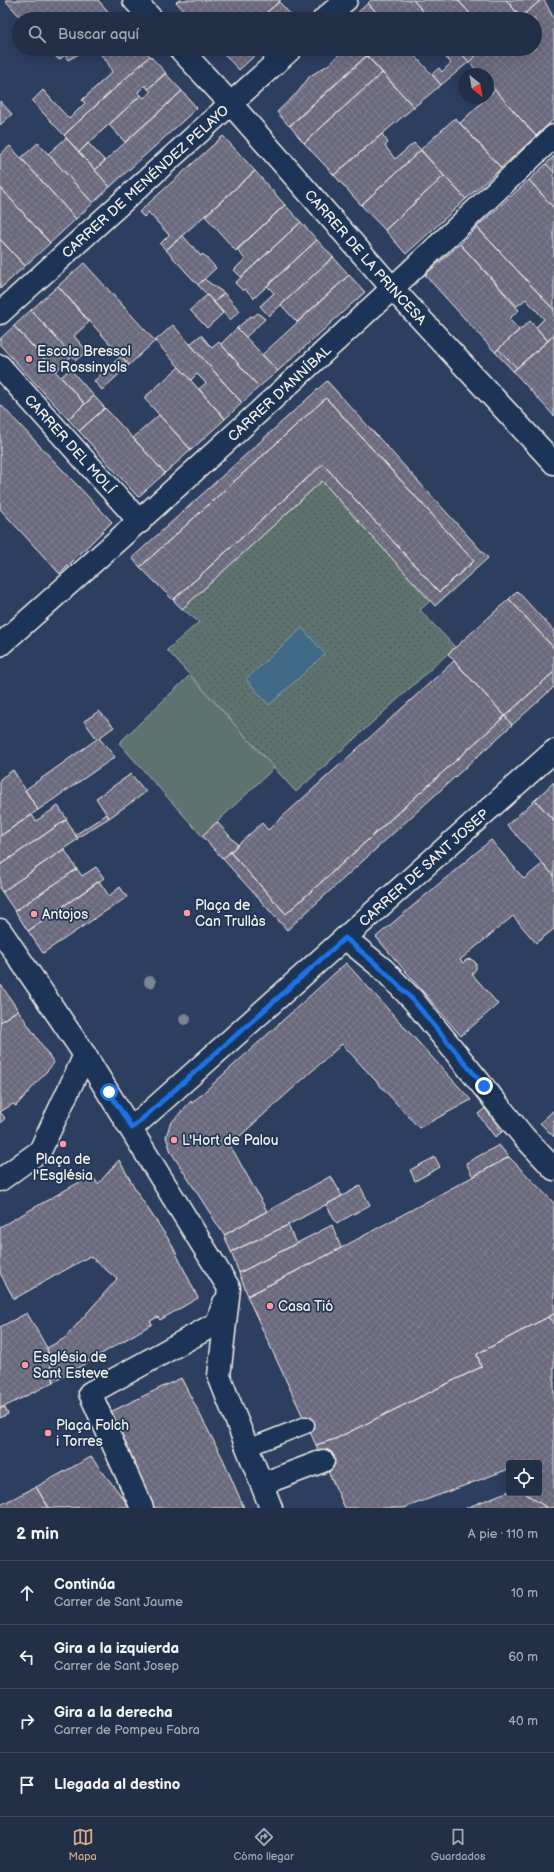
<!DOCTYPE html>
<html lang="es">
<head>
<meta charset="utf-8">
<style>
  :root { --surface:#212f47; --page:#29374e; --text:#f1f3f6; --muted:#a2a9b4; --line:#3e4a60; --accent:#d6ab8b }
  body { margin:0; font-family:"Balsamiq Sans",sans-serif; background:var(--page); color:var(--text) }
  .controls { position:absolute; right:12px; bottom:12px; display:grid; overflow:hidden; border-radius:4px; box-shadow:0 4px 16px #0002 }
  .controls button { width:36px; height:36px; display:grid; place-items:center; padding:0; border:0; border-bottom:1px solid var(--line); background:var(--surface); color:var(--text); font:20px sans-serif }
  .compass { position:absolute; left:458px; top:68px; width:36px; height:36px; border-radius:50%; background:var(--surface); box-shadow:0 4px 16px #0002; rotate:149deg }
  .stop { position:absolute; width:12px; height:12px; margin:-9px; border:3px solid #1a73e8; border-radius:50%; background:#fff }
  .stop.end { background:#1a73e8; border-color:#fff; box-shadow:0 1px 4px #0008 }
  .list { margin:0; padding:0; list-style:none }
  h2 { display:flex; justify-content:space-between; align-items:center; height:52px; margin:0; padding:0 16px; font-size:17px }
  h2 small { font-size:13px; font-weight:400; color:var(--muted) }
  .list li { display:grid; grid-template-columns:26px 1fr auto; gap:12px; align-items:center; box-sizing:border-box; height:64px; padding:0 16px; border-top:1px solid var(--line) }
  .list b { display:block; font-size:15px; white-space:nowrap }
  .list p { margin:0; font-size:13px; white-space:nowrap; color:var(--muted) }
  .list em { font-size:13px; font-style:normal; color:var(--muted) }
  .icon { flex:none; width:22px; height:22px; fill:none; stroke:currentColor; stroke-width:2; stroke-linecap:round; stroke-linejoin:round }
  .map { position:relative; flex:none; width:554px; height:1508px; overflow:hidden }
  .search { position:absolute; background:var(--surface); box-shadow:0 4px 16px #0002; left:12px; right:12px; top:12px; height:44px; display:flex; align-items:center; gap:10px; box-sizing:border-box; padding:0 14px; border-radius:22px; color:var(--muted); font-size:15px }
  .sheet { height:308px; background:var(--surface) }
  nav { display:flex; justify-content:space-around; align-items:center; box-sizing:border-box; height:56px; border-top:1px solid var(--line); background:var(--surface); font-size:11px; color:var(--muted) }
  nav a { display:grid; justify-items:center; gap:2px }
  nav .on { color:var(--accent) }
  .map>svg:first-child { display:block }
  .grass { fill:url(#grass-dots); stroke:#a8b2ac }
  .park { fill:#5d736f; stroke:#a8b2ac }
  .water { fill:#3f6986; stroke:#879fad }
  .building { fill:url(#building-cross-hatch); stroke:#f4f1e8 }
  .lines { fill:none; stroke-linecap:round; stroke-linejoin:round }
  .lane-casing { stroke:#f4f1e8; stroke-width:19 }
  .street-casing { stroke:#f4f1e8; stroke-width:25 }
  .lane { stroke:#1d3557; stroke-width:16 }
  .street { stroke:#1d3557; stroke-width:22 }
  .tree { fill:#798590 }
  .route { stroke:#1a73e8; stroke-width:5 }
  .poi-dot { fill:#ff9aa2; stroke:#1d3557; stroke-width:1.5 }
  .labels { text-anchor:middle; dominant-baseline:central; stroke-width:3.5; stroke-linejoin:round; paint-order:stroke }
  .street-label { font-size:14px; fill:#f4f1e8; stroke:#1d3557 }
  .poi-label { font-size:14px; fill:#f4f1e8; stroke:#1d3557; text-anchor:start }
</style>
</head>
<body>
<div class="map">
<svg width="554" height="1508" viewBox="0 0 554 1508">
  <defs>
    <pattern id="grass-dots" width="8" height="8" patternUnits="userSpaceOnUse"><rect width="8" height="8" fill="#5d736f"/><path d="M2 2h.1M6 6h.1" fill="none" stroke="#525b58" stroke-width="1.8" stroke-linecap="round"/></pattern>
    <pattern id="building-cross-hatch" width="8" height="8" patternUnits="userSpaceOnUse"><rect width="8" height="8" fill="#6a697e"/><path d="M0 0l8 8M0 8l8-8" fill="none" stroke="#807f90"/></pattern>
  </defs>
  <rect width="100%" height="100%" fill="#2c3f5f"/>
  <filter id="ink" filterUnits="userSpaceOnUse"><feTurbulence type="fractalNoise" baseFrequency=".025" numOctaves="2"/><feDisplacementMap in="SourceGraphic" scale="8" xChannelSelector="R" yChannelSelector="G"/><feConvolveMatrix kernelMatrix="1 2 1 2 8 2 1 2 1" color-interpolation-filters="sRGB"/></filter>
  <g filter="url(#ink)">
    <path class="grass" d="M322 481 431 600 420 610 455 647 296 792 167 650 199 622 182 609Z"/>
    <path class="park" d="M190 675 274 768 202 836 119 743Z"/>
    <path class="water" d="M302 628 325 654 269 705 246 679Z"/>
    <path class="building" d="M5 0H98L115 19H22Z
      M180 0H281L259 19H191L176 2Z
      M371 0H413L430 19H382L368 3Z
      M413 0H458L475 19H430Z
      M458 0H506L521 17 518 19H475Z
      M506 0H541L521 17Z
      M541 0H544L554 19V119L536 136 488 82V74H480L469 62 483 49H535V19H518Z
      M279 2 295 19H259Z
      M368 3 382 19H351Z
      M49 49H88L68 60 65 55 59 60Z
      M100 49H143L150 56 64 135 32 101 43 90 69 119 85 103 82 100 112 72 108 63 98 51Z
      M225 49H262L239 70 222 52Z
      M333 49H361L367 55 289 126 277 112 298 92 310 76 328 65 339 55Z
      M361 49H409L441 85 414 107Z
      M454 49H457L469 62 441 85 432 74 439 68 442 72 451 63 445 57Z
      M457 49H483L469 62Z
      M150 56 166 73 148 89 145 85 138 92 141 95 79 152 64 135Z
      M367 56 382 73 304 143 290 126Z
      M165 73 182 91 125 142 109 125 141 95 144 98 151 92 148 89Z
      M382 73 414 107 334 175 304 143Z
      M495 90 536 136 501 168 460 123Z
      M182 91 197 108 110 187 95 170Z
      M0 101 12 114 0 125Z
      M455 118 501 168 466 199 420 150Z
      M382 134 388 143 385 146 395 159 414 143 421 150 361 205 334 175Z
      M223 136 255 171 166 250 160 244 169 235 148 212 144 217 139 212Z
      M66 138 110 187 93 203 48 154Z
      M38 143 93 203 76 219 21 158Z
      M88 143 105 161 95 170 79 152Z
      M10 146 76 219 50 243 0 187V155Z
      M421 150 444 176 385 230 361 205Z
      M554 156V172L546 164Z
      M546 164 554 172V208L529 180Z
      M255 171 285 205 236 251 205 216Z
      M444 176 466 199 406 254 385 230Z
      M529 180 554 208V310L477 227Z
      M0 187 50 243 25 266 0 239Z
      M285 205 301 222 241 277 234 270 245 259 237 249Z
      M301 222 317 240 254 298 245 289 243 291 235 283Z
      M477 227 554 310V335L548 341 536 327 544 319 526 299 517 306 460 244Z
      M183 236 201 256 203 254 216 268 198 285 166 250Z
      M0 239 25 266 0 289Z
      M317 240 333 257 269 316 260 306 274 293 267 286Z
      M460 244 519 310 509 319 519 330 495 352 425 275Z
      M333 257 349 275 297 322 281 305Z
      M84 263 155 341 129 365 58 286Z
      M349 275 365 292 278 371 262 355Z
      M204 279 224 293 214 302 198 285Z
      M58 286 89 322 74 336 87 351 76 360 31 310Z
      M224 293 240 311 230 320 214 302Z
      M207 295 223 313 207 328 190 310Z
      M31 310 72 356 56 371 14 326Z
      M258 313 265 319 246 337 237 328 251 316 253 317Z
      M530 321 548 341 517 368 498 349Z
      M173 325 242 403 225 419 199 389 206 383 197 374 191 380 155 341Z
      M14 326 85 404 68 419 0 345V339Z
      M237 328 278 371 259 387 221 344Z
      M201 335 212 348 219 342 259 387 242 403 190 344Z
      M554 335V416L513 371Z
      M498 349 517 368 513 371 495 352Z
      M121 356 129 365 102 390 94 381Z
      M179 367 225 419 191 450 144 398Z
      M70 369 94 396 85 404 61 377Z
      M327 381 488 558 435 606 322 481 182 609 173 600 323 464 439 592 474 561 326 398 140 567 132 558Z
      M94 396 105 408 79 431 68 419Z
      M326 398 474 561 439 592 323 464 173 600 140 567Z
      M0 404 112 522 60 574 0 509Z
      M105 408 165 473 138 497 79 431Z
      M159 415 191 450 165 473 133 438Z
      M517 591 554 631V648L509 599Z
      M509 599 554 648V672L505 716 448 654Z
      M454 661 505 716 286 914 230 852 262 823 268 830Z
      M554 672V687L512 725 505 716Z
      M99 711 114 727 99 738 115 757 38 810 25 790 97 739 84 721Z
      M505 716 512 725 287 930 223 859 230 852 286 914Z
      M13 770 38 810 0 836V779Z
      M131 774 146 792 109 818 96 798Z
      M554 782V821L535 800Z
      M535 800 554 821V876L507 825Z
      M58 806 67 819 0 865V836L32 815 36 821Z
      M107 814 109 818 77 838 75 835Z
      M66 820 78 839 2 892 0 889V865Z
      M217 822 238 845 223 859 202 836Z
      M491 840 524 879 542 864 554 876V929L536 943 513 916 460 960 463 963 466 960 471 959 476 963V969L472 974 498 1004 461 1036 376 937Z
      M64 849 77 869 15 911 2 892Z
      M96 867 104 878 28 931 15 911 77 869 82 876Z
      M99 881 109 896 120 887 127 897 43 953 28 931Z
      M346 963 471 1100 419 1128 342 1044 230 1145 267 1211 224 1235 171 1152 166 1137 170 1124 191 1101 192 1103Z
      M1 985 18 1010 0 1022V986Z
      M18 1010 54 1063 16 1106 13 1104 0 1112V1022Z
      M485 1108 502 1132 495 1137 478 1114Z
      M554 1110V1137L540 1123Z
      M0 1112 5 1118 0 1124Z
      M499 1145 509 1157 473 1177 466 1163Z
      M435 1157 440 1167 415 1181 410 1170Z
      M509 1157 554 1203V1314L477 1354 481 1367 335 1439 316 1445 247 1296 341 1248Z
      M119 1160 140 1197 171 1243 198 1298 160 1320 158 1317 150 1321 152 1324 54 1382 47 1348 65 1338 117 1279 90 1256 14 1299 0 1273V1227L92 1175 98 1184Z
      M331 1176 342 1196 288 1225 231 1252 224 1235Z
      M360 1186 370 1205 337 1223 326 1205Z
      M288 1225 296 1244 239 1273 231 1252Z
      M332 1225 341 1248 248 1296 239 1273Z
      M27 1313 47 1348 54 1382 0 1409V1327Z
      M554 1314V1324L548 1317Z
      M548 1317 554 1324V1508H547L525 1493H539V1463H509V1469L404 1508H345L316 1445 335 1439 481 1367 477 1354Z
      M181 1378 223 1459 244 1508H149L106 1414Z
      M4 1406 8 1414 0 1418V1409Z
      M91 1457 130 1507 49 1508 36 1487Z
      M36 1487 49 1508H0V1505Z
      M509 1491V1493H525L547 1508H466Z"/>
    <g class="lines">
      <g class="lane-casing">
        <path id="lane" d="M247 1448 306 1425"/>
      </g>
      <g class="street-casing">
        <g id="street">
          <path d="M134 0 152 19"/>
          <path d="M324 19 346 0"/>
          <path id="s1" d="M180 49 231 104 393 289 554 463"/>
          <path id="s2" d="M0 313 291 49"/>
          <path id="s3" d="M0 366 140 522"/>
          <path id="s4" d="M0 645C188 479 372 309 554 136"/>
          <path d="M0 930 85 1055 229 1288 219 1376 271 1508"/>
          <path d="M345 938 383 969 413 1000 524 1137 554 1169"/>
          <path id="s5" d="M132 1128 554 751"/>
          <path d="M0 1180 40 1151 85 1055"/>
          <path d="M262 1484 323 1461"/>
          <path d="M142 1508 90 1393 217 1323 224 1303"/>
        </g>
      </g>
      <use href="#lane" class="lane"/>
      <use href="#street" class="street"/>
    </g>
    <g class="tree">
      <circle cx="150" cy="982" r="6"/>
      <circle cx="185" cy="1019" r="6"/>
    </g>
  </g>
  <g class="lines" filter="url(#ink)">
    <path class="route" d="M109 1092 132 1128 345 938 383 970 413 1000 484 1086"/>
  </g>
  <g class="poi-dot">
    <circle cx="29" cy="359" r="4"/>
    <circle cx="187" cy="913" r="4"/>
    <circle cx="34" cy="914" r="4"/>
    <circle cx="174" cy="1140" r="4"/>
    <circle cx="63" cy="1144" r="4"/>
    <circle cx="270" cy="1306" r="4"/>
    <circle cx="25" cy="1365" r="4"/>
    <circle cx="48" cy="1433" r="4"/>
  </g>
  <g class="labels">
    <g class="street-label">
      <text stroke="none"><textPath href="#s2" startOffset="196">CARRER DE MENÉNDEZ PELAYO</textPath></text>
      <text stroke="none"><textPath href="#s1" startOffset="279">CARRER DE LA PRINCESA</textPath></text>
      <text stroke="none"><textPath href="#s4" startOffset="376">CARRER D'ANNÍBAL</textPath></text>
      <text stroke="none"><textPath href="#s3" startOffset="105">CARRER DEL MOLÍ</textPath></text>
      <text stroke="none"><textPath href="#s5" startOffset="391">CARRER DE SANT JOSEP</textPath></text>
    </g>
    <g class="poi-label">
      <text x="37" y="351">Escola Bressol<tspan x="37" dy="16">Els Rossinyols</tspan></text>
      <text x="195" y="905">Plaça de<tspan x="195" dy="16">Can Trullàs</tspan></text>
      <text x="42" y="914">Antojos</text>
      <text x="182" y="1140">L'Hort de Palou</text>
      <text x="63" y="1159" text-anchor="middle">Plaça de<tspan x="63" dy="16">l'Església</tspan></text>
      <text x="278" y="1306">Casa Tió</text>
      <text x="33" y="1357">Església de<tspan x="33" dy="16">Sant Esteve</tspan></text>
      <text x="56" y="1425">Plaça Folch<tspan x="56" dy="16">i Torres</tspan></text>
    </g>
  </g>
</svg>
<div class="controls">
<button><svg class="icon" aria-label="locate" viewBox="0 0 24 24"><circle cx="12" cy="12" r="6"/><path d="M12 2v4M12 18v4M2 12h4M18 12h4"/></svg></button>
</div>
<svg class="compass" viewBox="-18 -18 36 36"><path d="M0-13l5 13h-10z" fill="#e53935"/><path d="M0 13l5-13h-10z" fill="#a2a9b4"/></svg>
<div class="stop" style="left:109px;top:1092px"></div>
<div class="stop end" style="left:484px;top:1086px"></div>
<div class="search"><svg class="icon" aria-label="search" viewBox="0 0 24 24"><circle cx="10" cy="10" r="6"/><path d="M15 15l6 6"/></svg>Buscar aquí</div>
</div>
<section class="sheet">
<h2>2 min<small>A pie · 110 m</small></h2>
<ul class="list">
<li><svg class="icon" aria-label="ahead" viewBox="0 0 24 24"><path d="M12 20V5M6 11l6-6 6 6"/></svg><div><b>Continúa</b><p>Carrer de Sant Jaume</p></div><em>10 m</em></li>
<li><svg class="icon" aria-label="left" viewBox="0 0 24 24"><path d="M17 20v-9H6M10 6l-5 5 5 5"/></svg><div><b>Gira a la izquierda</b><p>Carrer de Sant Josep</p></div><em>60 m</em></li>
<li><svg class="icon" aria-label="right" viewBox="0 0 24 24"><path d="M7 20v-9h11M14 6l5 5-5 5"/></svg><div><b>Gira a la derecha</b><p>Carrer de Pompeu Fabra</p></div><em>40 m</em></li>
<li><svg class="icon" aria-label="arrive" viewBox="0 0 24 24"><path d="M6 21V4h12l-3 4 3 4H6"/></svg><div><b>Llegada al destino</b></div></li>
</ul>
</section>
<nav>
<a class="on"><svg class="icon" aria-label="map" viewBox="0 0 24 24"><path d="M3 6l6-2 6 2 6-2v14l-6 2-6-2-6 2zM9 4v14M15 6v14"/></svg>Mapa</a>
<a><svg class="icon" aria-label="directions" viewBox="0 0 24 24"><path d="M12 3l9 9-9 9-9-9zM9 14v-3h6M13 9l2 2-2 2"/></svg>Cómo llegar</a>
<a><svg class="icon" aria-label="saved" viewBox="0 0 24 24"><path d="M7 4h10v16l-5-4-5 4z"/></svg>Guardados</a>
</nav>
</body>
</html>
